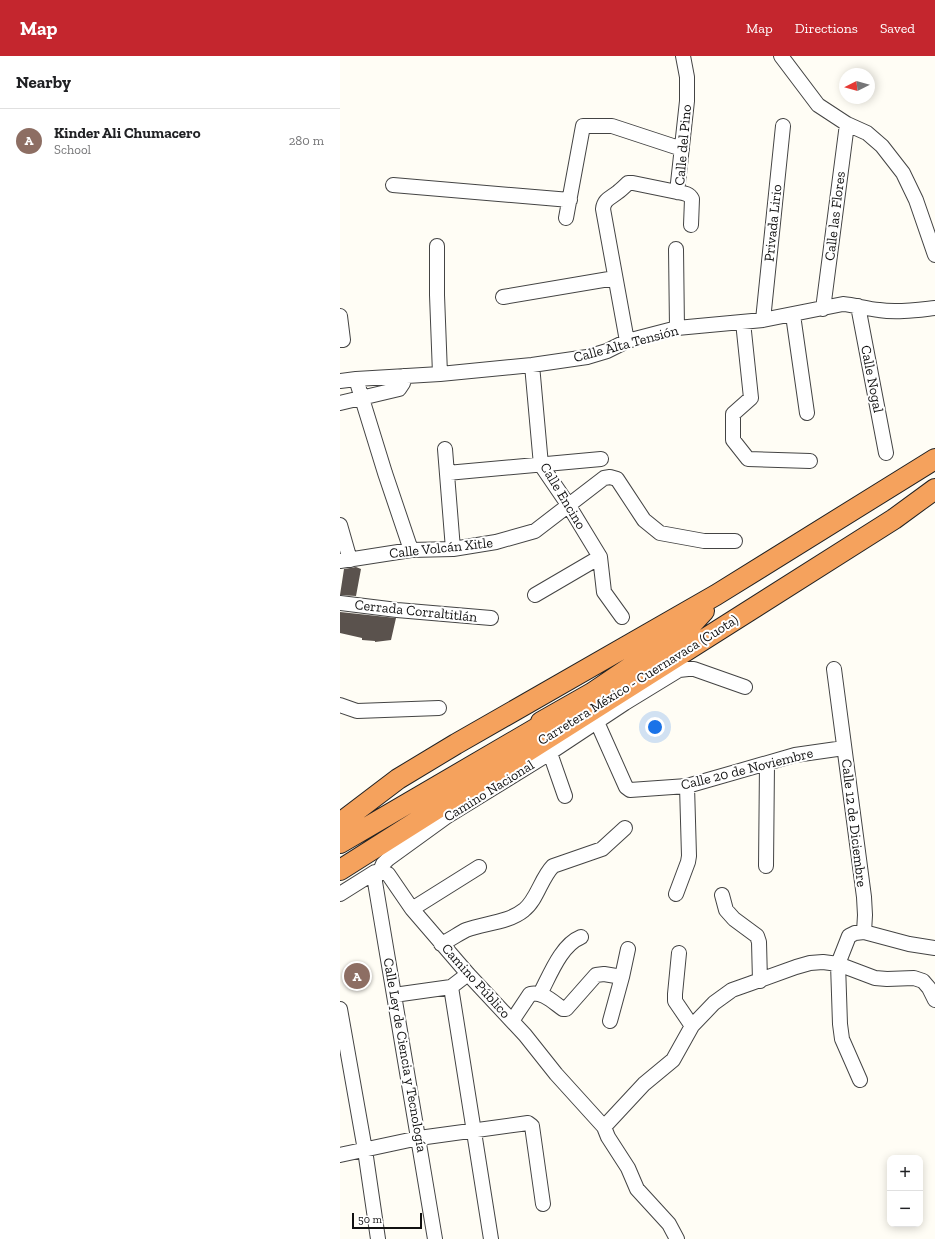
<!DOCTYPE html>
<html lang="en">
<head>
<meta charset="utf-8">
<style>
  :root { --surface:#fff; --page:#f2f2f2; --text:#202124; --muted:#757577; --line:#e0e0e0; --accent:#c4262e }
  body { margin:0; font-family:"Zilla Slab",serif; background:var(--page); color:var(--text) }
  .controls { position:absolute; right:12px; bottom:12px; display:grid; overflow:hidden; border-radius:8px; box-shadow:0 2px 10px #0003 }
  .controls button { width:36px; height:36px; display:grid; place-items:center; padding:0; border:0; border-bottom:1px solid var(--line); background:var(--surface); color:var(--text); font:20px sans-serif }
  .compass { position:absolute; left:499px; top:12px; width:36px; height:36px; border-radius:50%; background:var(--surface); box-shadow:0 2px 10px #0003; rotate:264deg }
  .scale { position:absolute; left:12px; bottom:10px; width:70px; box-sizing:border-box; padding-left:4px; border:2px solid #111; border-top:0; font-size:11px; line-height:14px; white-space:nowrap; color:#111; -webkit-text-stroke:3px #fff; paint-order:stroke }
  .you { position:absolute; left:315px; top:671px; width:14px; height:14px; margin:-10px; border:3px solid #fff; border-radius:50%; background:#1a73e8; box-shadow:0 0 0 6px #1a73e833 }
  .badge { display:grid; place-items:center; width:26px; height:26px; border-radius:50%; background:var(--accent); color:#fff; font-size:13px; font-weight:700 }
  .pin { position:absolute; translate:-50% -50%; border:2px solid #fff; box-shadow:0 1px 4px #0006 }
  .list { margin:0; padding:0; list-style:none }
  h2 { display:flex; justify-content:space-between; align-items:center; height:52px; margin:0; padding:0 16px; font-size:17px }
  h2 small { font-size:13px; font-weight:400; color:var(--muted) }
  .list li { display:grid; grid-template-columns:26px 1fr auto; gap:12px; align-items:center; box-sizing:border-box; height:64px; padding:0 16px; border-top:1px solid var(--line) }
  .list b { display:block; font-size:15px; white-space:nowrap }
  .list p { margin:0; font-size:13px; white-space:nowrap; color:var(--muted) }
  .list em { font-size:13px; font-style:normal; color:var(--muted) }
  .map { position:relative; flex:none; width:595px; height:1183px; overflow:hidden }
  header { display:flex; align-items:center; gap:24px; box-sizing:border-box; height:56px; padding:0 20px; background:var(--accent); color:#fff }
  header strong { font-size:19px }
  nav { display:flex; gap:22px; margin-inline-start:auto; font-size:14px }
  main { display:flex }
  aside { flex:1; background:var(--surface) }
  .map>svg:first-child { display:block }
  .building { fill:#5a524d }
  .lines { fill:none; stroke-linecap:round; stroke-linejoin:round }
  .minor-casing { stroke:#444; stroke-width:16 }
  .highway-casing { stroke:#222; stroke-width:22 }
  .minor { stroke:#fff; stroke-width:14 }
  .highway { stroke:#f5a25d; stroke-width:20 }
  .labels { text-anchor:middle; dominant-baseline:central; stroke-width:4; stroke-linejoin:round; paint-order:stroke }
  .street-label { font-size:14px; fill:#111; stroke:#fff }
</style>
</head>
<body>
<header>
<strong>Map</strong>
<nav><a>Map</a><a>Directions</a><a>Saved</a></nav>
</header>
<main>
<aside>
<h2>Nearby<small></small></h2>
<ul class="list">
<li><span class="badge" style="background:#8d6e63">A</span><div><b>Kinder Ali Chumacero</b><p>School</p></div><em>280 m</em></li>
</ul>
</aside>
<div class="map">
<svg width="595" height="1183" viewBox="0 0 595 1183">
  <rect width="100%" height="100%" fill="#fffdf5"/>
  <path class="building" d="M16 511 21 513 16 540 0 539 4 513Z
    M0 556 56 562 51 584 35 586V585L22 584V582L0 577Z"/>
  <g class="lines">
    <g class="minor-casing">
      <path id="minor" d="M343 0 347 21V45L337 136C343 137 349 137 352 143L351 169
        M441 0 478 49 507 68 527 77 542 90 563 117 576 144 595 199
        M53 129 230 144
        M226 162 243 70H272L342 93
        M97 190V239L100 318
        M336 193 337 272
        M163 241 275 222
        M518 250 546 397
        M483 253 507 68
        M453 259 467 357
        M0 260 3 284H0
        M423 264 443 70
        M403 266 411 342 393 358V384L408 403 470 405
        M287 285 263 153C264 143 271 142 278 136 282 133 285 130 288 127H293L337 136
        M192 309 201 409 229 450 260 501 264 536 282 561
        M16 323 45 417 71 494
        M0 325 16 323 100 318 192 309 247 301 267 295 287 285 337 272 423 264 503 248C515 249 527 253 539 254 557 257 577 254 595 252
        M0 347 59 333 63 327 64 320
        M105 393 113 493
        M107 417 261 403
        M0 469 10 504
        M0 505 71 494 113 493 156 486 195 475 264 422 270 421 277 423 304 464 320 477 364 485H395
        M195 539 260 501
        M0 547 57 554 151 562
        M494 613 524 841 525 859 524 876
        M0 649 17 655 99 652
        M257 666 286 731 290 734 347 730 455 699 504 692
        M210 697 225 740
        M426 810 427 708
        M40 815 43 808 48 803 106 761 205 700 285 647 339 614 348 613H354L405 631
        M35 816V826L95 1183
        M0 838 35 816 40 815 48 818 72 853 128 918 185 979 216 1018 264 1071 268 1081 288 1112 297 1133 329 1168 337 1183
        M336 838 348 806 349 800 347 730
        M382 839 386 854 394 863 417 880 419 886 420 925
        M72 853 139 811
        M101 888C110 884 118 878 126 874 144 867 168 867 184 854 197 844 201 822 213 810L262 793 285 772
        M339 897 335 938V945L352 970
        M282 921 288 893
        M111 931 151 1183
        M200 938C210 919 221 889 241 881
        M54 939 111 931 128 918
        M0 953 25 1094 38 1183
        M172 965 190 938C203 935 214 947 223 953H226L256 919 264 918 282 921 270 965
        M520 1024 502 983 500 968 498 908 509 880 515 877 524 876 569 888 595 892
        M264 1071 304 1028 333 1004 352 970 374 947 392 934 409 928 456 911 470 907 483 906 498 908 535 922 547 923 574 922 583 925 589 932 595 944
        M0 1099 79 1082 188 1067 192 1070 203 1148"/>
    </g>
    <g class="highway-casing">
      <path id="highway" d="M201 666 252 637 329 585 353 567 364 555
        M0 767 58 723 116 688 376 539 595 403
        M0 787 214 662
        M0 814 554 463 595 433"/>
    </g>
    <use href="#minor" class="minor"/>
    <use href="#highway" class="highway"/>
  </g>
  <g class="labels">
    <g class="street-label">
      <text transform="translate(343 89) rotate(-85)">Calle del Pino</text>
      <text transform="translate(495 160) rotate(-83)">Calle las Flores</text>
      <text transform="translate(433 167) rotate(-84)">Privada Lirio</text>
      <text transform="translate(286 288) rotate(-15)">Calle Alta Tensión</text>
      <text transform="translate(532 323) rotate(79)">Calle Nogal</text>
      <text transform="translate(223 440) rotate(59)">Calle Encino</text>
      <text transform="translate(101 492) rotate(-6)">Calle Volcán Xitle</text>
      <text transform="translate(76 555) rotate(6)">Cerrada Corraltitlán</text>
      <text transform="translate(298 624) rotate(-32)">Carretera México - Cuernavaca (Cuota)</text>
      <text transform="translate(407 713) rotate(-14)">Calle 20 de Noviembre</text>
      <text transform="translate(149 735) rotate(-32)">Camino Nacional</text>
      <text transform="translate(514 767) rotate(83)">Calle 12 de Diciembre</text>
      <text transform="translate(136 925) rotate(48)">Camino Público</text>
      <text transform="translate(65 999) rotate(80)">Calle Ley de Ciencia y Tecnología</text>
    </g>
  </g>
</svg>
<div class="controls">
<button>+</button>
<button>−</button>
</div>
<svg class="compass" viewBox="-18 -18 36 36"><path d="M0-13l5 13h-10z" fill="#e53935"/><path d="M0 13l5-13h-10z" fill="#757577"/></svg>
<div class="scale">50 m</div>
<div class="you"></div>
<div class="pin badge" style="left:17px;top:920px;background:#8d6e63">A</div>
</div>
</main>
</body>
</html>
